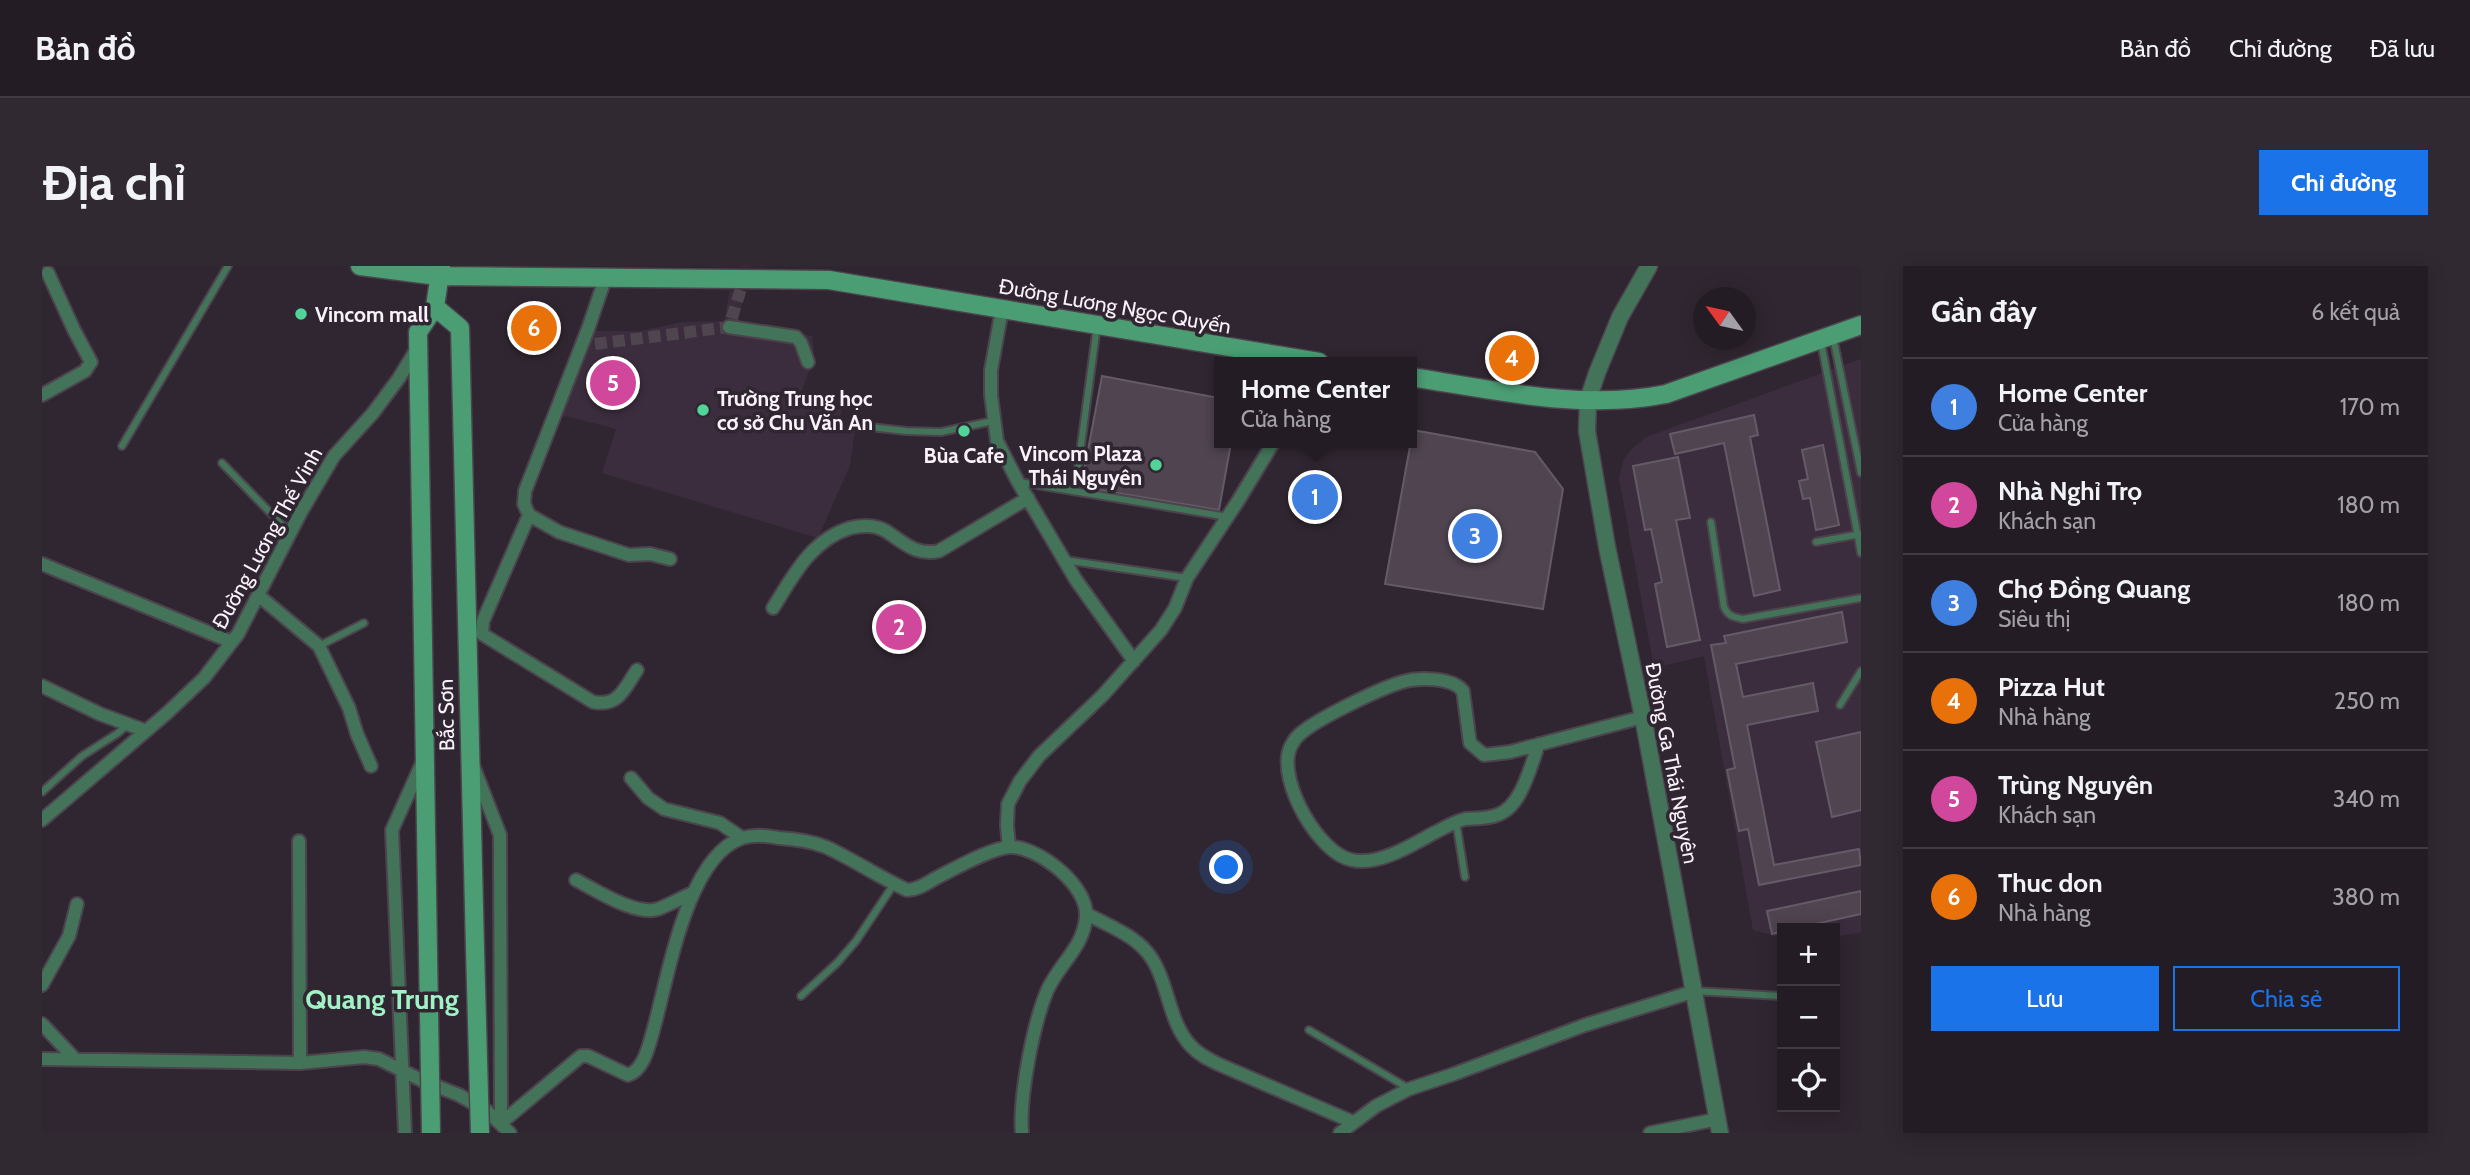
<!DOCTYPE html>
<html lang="vi">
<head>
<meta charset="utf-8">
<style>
  :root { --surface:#241c25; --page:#302932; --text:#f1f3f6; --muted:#a3a1a7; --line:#413a42; --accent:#1a73e8 }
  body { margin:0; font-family:Cabin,sans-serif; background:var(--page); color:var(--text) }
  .controls { position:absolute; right:21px; bottom:21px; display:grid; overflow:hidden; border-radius:0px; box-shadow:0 4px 18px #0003 }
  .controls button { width:63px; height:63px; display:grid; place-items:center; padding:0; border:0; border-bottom:2px solid var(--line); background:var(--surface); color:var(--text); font:35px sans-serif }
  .compass { position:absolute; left:1651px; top:21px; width:63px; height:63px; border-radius:50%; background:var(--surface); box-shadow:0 4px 18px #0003; rotate:303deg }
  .you { position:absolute; left:1185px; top:602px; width:24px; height:24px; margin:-18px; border:5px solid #fff; border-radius:50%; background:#1a73e8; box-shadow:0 0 0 10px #1a73e833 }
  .badge { display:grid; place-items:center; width:46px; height:46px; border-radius:50%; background:var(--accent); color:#fff; font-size:23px; font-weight:700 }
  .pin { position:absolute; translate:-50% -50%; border:4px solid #fff; box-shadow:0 2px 7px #0006 }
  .popup { position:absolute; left:1172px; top:91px; width:203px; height:91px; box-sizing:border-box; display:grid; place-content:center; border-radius:0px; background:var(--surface); filter:drop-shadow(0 2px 5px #0005); font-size:23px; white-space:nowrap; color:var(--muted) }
  .popup b { font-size:26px; color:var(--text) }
  .popup::after { content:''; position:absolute; left:50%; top:100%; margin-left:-14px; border:14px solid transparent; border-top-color:var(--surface) }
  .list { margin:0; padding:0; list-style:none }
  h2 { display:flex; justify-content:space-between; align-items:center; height:91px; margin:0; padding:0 28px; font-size:30px }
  h2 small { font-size:23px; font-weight:400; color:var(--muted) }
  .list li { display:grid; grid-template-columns:46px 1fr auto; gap:21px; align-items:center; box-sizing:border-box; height:98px; padding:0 28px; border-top:2px solid var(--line) }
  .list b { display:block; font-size:26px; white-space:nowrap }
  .list p { margin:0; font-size:23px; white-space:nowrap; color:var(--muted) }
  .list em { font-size:23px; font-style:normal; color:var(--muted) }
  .actions { display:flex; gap:14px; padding:21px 28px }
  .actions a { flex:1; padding:16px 0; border:2px solid var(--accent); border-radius:0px; text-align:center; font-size:24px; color:var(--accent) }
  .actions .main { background:var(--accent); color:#fff }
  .icon { flex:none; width:38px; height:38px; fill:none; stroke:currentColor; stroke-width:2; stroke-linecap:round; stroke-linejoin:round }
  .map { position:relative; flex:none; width:1819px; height:867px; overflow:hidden; border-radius:0px }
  header { display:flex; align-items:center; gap:42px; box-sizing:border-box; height:98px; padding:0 35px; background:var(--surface); border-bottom:2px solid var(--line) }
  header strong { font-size:33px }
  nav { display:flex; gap:38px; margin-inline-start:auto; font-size:24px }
  .intro { display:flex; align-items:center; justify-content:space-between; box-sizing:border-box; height:168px; padding:0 42px }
  h1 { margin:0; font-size:49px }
  .button { padding:18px 32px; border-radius:0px; background:var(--accent); color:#fff; font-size:24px; font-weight:700 }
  main { display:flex; gap:42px; padding:0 42px }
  aside { flex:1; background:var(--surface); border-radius:0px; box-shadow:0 4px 18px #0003 }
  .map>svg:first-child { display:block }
  .built { fill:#3c2d3e }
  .building { fill:#4f4450; stroke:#655a67; stroke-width:2 }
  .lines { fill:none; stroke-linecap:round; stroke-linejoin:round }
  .minor-tunnel { stroke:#4e454f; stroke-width:12; stroke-dasharray:12 6; stroke-linecap:butt }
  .service-casing { stroke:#4c434d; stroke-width:10 }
  .minor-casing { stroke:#4c434d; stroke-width:16 }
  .tertiary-casing { stroke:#4c434d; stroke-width:19 }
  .secondary-casing { stroke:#4c434d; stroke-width:21 }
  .service { stroke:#43745a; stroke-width:6 }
  .minor { stroke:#43745a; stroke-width:12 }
  .tertiary { stroke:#43745a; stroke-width:16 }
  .secondary { stroke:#4b9d74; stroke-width:18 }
  .secondary-bridge-casing { stroke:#4c434d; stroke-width:21; stroke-linecap:butt }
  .secondary-bridge { stroke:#4b9d74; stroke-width:18 }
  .poi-dot { fill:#52d397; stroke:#302631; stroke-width:2.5 }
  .labels { text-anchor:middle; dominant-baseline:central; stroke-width:7; stroke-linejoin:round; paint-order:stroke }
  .street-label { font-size:21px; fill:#f9f2fa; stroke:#302631 }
  .poi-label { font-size:21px; font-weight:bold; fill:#f9f2fa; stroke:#302631; text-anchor:start }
  .district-label { font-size:28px; font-weight:bold; fill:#a1f2c6; stroke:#302631 }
</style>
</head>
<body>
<header>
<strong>Bản đồ</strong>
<nav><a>Bản đồ</a><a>Chỉ đường</a><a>Đã lưu</a></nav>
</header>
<div class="intro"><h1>Địa chỉ</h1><a class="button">Chỉ đường</a></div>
<main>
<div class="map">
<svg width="1819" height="867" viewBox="0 0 1819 867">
  <rect width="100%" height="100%" fill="#302631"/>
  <path class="built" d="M688 25 702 26 696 56 770 70 772 84 769 100 757 132 801 139 796 161 813 164 808 199 776 272 560 207 574 163 520 149 553 65H598L640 56 682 55Z
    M1819 93V666L1793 671V662H1740V672L1711 664 1662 390 1612 402 1577 212 1582 193 1588 185 1604 171Z"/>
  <path class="building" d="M1060 110 1177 132V177H1189L1177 244 1039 221Z
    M1712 149 1716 169 1708 171 1738 324 1712 330 1682 177 1633 188 1628 168Z
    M1371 164 1493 186 1521 223 1501 343 1343 318Z
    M1781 179 1797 259 1774 264 1768 232 1761 233 1757 215 1766 213 1760 184Z
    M1636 191 1648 252 1634 254 1658 374 1625 381 1613 318 1620 316 1609 263 1603 264 1591 200Z
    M1800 346 1805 376 1694 398 1701 431 1771 417 1776 445 1705 459 1732 599 1817 583 1819 599 1717 619 1706 563 1697 565 1685 504 1693 502 1669 379 1684 377 1682 370Z
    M1819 466V544L1790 551 1774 476Z
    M1819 625V648L1755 662H1740V665L1730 668 1725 645Z"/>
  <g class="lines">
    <path class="minor-tunnel" d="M553 78 687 61 702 13 703 0"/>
    <g class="service-casing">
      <path id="service" d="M1791 71 1819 207
        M1779 76 1819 287
        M819 160 864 165 899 166 951 155
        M80 180 186 0
        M180 197 248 267
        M977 216 1186 251
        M1033 224 1055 60
        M1669 256 1682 341C1686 350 1691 351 1701 353L1819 332
        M1774 276 1819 268
        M1023 294 1145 312
        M277 380 322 357
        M1798 439 1819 405
        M0 526 40 490 76 467 86 458
        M1414 556 1423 611
        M1653 725 1740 730
        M759 730 795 697 814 675 852 618
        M1267 764 1366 822"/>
    </g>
    <g class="minor-casing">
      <path id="minor" d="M563 13 546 63 483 225 482 238 487 249 517 266 587 289 608 288 628 293
        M960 43 949 104V129L955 175 976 216 1034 314 1092 395
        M687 61 754 71 759 77 766 96
        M0 129 43 105 49 96 32 64 6 7
        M487 249 441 355 440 368 551 436C577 441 582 423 595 404
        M0 298 190 376
        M216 329 277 380 307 442 315 468 329 500
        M731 342C751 310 769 274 808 262 820 259 832 258 844 265 862 277 874 290 897 285L986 232
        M0 420 58 448 104 465
        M1497 478C1488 500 1480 541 1455 549 1445 553 1434 552 1423 553 1411 556 1401 563 1390 568 1368 580 1336 600 1310 594 1277 588 1235 515 1248 482 1250 478 1253 472 1257 469 1272 454 1339 422 1360 416 1376 411 1410 411 1421 425L1428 477 1442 489 1468 486 1601 451
        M432 502 458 569 459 857
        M589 512 606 532 622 543 678 557 700 572
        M0 554 125 447 162 412 196 368 259 246 292 190 331 147 357 112 376 81
        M257 575 258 797
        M967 581 965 559 966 538 978 515 997 490 1061 429 1119 364 1133 342 1145 312 1196 235 1231 177
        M534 614C554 624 593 650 616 643 627 639 639 632 651 627
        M1045 648C1065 659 1090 668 1105 686 1127 712 1125 755 1149 780 1156 788 1166 793 1176 798L1311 856
        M0 719 27 670 35 638
        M0 758 33 793
        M0 793 258 797 322 791 337 793 381 815 417 829 445 845 468 867
        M459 857 539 790H546L586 809C602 804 607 779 611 765 626 713 644 591 700 572 712 568 725 570 737 572 754 573 769 575 784 581 812 594 837 611 865 624 876 624 885 617 894 612 912 603 949 582 968 581 996 580 1047 620 1044 651 1042 681 1016 699 1005 725 991 759 977 831 980 867
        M363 867 350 564 381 495
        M1298 867 1334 840 1367 823 1412 808 1543 759 1653 725
        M1608 867 1676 853"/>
    </g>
    <g class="tertiary-casing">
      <path id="tertiary" d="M1607 0 1578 51 1555 107 1546 134 1545 165 1565 281 1601 451 1678 867"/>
    </g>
    <g class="secondary-casing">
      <path id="secondary" d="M318 0 396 10 787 14 1277 96
        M393 41 418 62 433 683
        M1369 111C1453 124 1540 145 1624 128L1819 59
        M386 687 376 66 393 41 399 0"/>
    </g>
    <use href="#service" class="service"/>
    <use href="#minor" class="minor"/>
    <use href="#tertiary" class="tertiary"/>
    <use href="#secondary" class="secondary"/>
    <g class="secondary-bridge-casing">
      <path id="secondary-bridge" d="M433 683 438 867
        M386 687 389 867"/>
    </g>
    <use href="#secondary-bridge" class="secondary-bridge"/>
  </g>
  <g class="poi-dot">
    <circle cx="259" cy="48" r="7"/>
    <circle cx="661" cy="144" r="7"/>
    <circle cx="922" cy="165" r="7"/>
    <circle cx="1114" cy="199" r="7"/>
  </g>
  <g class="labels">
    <g class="street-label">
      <text transform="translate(1073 40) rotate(10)">Đường Lương Ngọc Quyến</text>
      <text transform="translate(225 272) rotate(-61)">Đường Lương Thế Vinh</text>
      <text transform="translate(404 449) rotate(-91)">Bắc Sơn</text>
      <text transform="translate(1630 497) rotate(79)">Đường Ga Thái Nguyên</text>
    </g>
    <g class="poi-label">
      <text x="273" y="48">Vincom mall</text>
      <text x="675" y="132">Trường Trung học<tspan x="675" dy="24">cơ sở Chu Văn An</tspan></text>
      <text x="1100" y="187" text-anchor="end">Vincom Plaza<tspan x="1100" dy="24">Thái Nguyên</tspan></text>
      <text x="922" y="189" text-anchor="middle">Bùa Cafe</text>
    </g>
    <g class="district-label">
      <text x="340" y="733">Quang Trung</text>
    </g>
  </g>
</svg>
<div class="controls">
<button>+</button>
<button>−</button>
<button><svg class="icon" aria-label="locate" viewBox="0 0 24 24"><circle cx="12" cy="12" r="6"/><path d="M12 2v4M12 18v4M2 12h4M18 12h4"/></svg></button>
</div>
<svg class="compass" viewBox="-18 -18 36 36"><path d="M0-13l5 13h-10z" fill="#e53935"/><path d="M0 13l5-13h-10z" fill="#a3a1a7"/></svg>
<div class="you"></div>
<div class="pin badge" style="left:1273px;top:231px;background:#3f7fe0">1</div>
<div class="popup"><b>Home Center</b>Cửa hàng</div>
<div class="pin badge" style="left:857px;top:361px;background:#d1479c">2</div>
<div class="pin badge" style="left:1433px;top:270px;background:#3f7fe0">3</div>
<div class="pin badge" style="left:1470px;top:92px;background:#e8710a">4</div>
<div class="pin badge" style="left:571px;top:117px;background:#d1479c">5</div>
<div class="pin badge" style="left:492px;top:62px;background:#e8710a">6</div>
</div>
<aside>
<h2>Gần đây<small>6 kết quả</small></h2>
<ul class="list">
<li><span class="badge" style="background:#3f7fe0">1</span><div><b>Home Center</b><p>Cửa hàng</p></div><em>170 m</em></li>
<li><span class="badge" style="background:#d1479c">2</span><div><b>Nhà Nghỉ Trọ</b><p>Khách sạn</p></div><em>180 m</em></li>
<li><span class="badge" style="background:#3f7fe0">3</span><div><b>Chợ Đồng Quang</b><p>Siêu thị</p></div><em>180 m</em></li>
<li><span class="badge" style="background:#e8710a">4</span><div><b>Pizza Hut</b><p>Nhà hàng</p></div><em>250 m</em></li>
<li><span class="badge" style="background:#d1479c">5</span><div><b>Trùng Nguyên</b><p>Khách sạn</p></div><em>340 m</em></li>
<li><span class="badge" style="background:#e8710a">6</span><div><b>Thuc don</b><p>Nhà hàng</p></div><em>380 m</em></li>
</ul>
<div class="actions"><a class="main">Lưu</a><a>Chia sẻ</a></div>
</aside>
</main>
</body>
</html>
